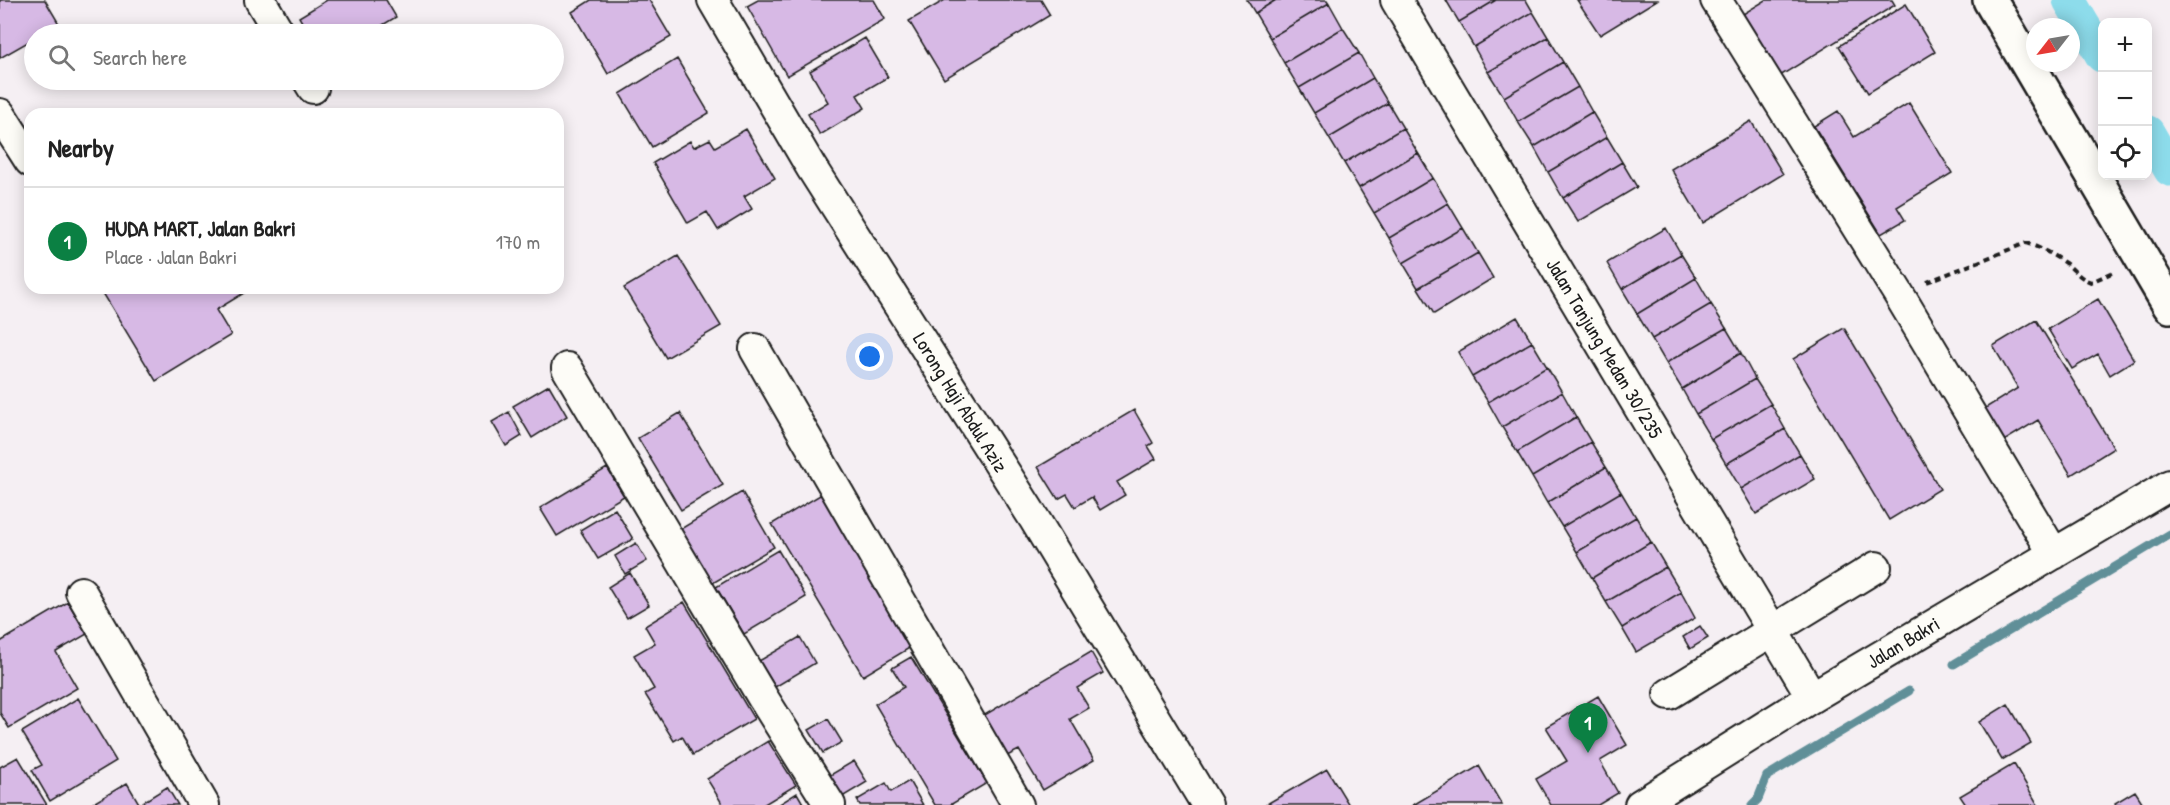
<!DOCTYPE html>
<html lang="en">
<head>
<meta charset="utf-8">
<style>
  :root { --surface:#fff; --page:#f2f2f2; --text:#222; --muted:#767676; --line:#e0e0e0; --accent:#0b8043 }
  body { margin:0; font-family:"Patrick Hand",sans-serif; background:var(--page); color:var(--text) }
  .controls { position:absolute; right:18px; top:18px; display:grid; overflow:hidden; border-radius:12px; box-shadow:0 3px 15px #0003 }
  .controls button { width:54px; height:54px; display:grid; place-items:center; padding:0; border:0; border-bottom:2px solid var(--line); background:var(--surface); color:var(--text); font:30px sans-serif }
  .compass { position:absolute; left:2026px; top:18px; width:54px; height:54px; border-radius:50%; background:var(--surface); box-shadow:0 3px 15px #0003; rotate:239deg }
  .you { position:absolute; left:870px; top:357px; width:21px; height:21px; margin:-15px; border:4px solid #fff; border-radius:50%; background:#1a73e8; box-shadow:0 0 0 9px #1a73e833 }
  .badge { display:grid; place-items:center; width:39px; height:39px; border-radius:50%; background:var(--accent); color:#fff; font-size:20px; font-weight:700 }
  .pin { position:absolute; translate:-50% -50px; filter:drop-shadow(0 2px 3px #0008) }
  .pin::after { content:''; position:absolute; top:32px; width:21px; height:18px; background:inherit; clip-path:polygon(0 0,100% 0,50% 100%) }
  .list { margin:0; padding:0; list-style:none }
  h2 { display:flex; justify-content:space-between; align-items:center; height:78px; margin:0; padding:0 24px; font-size:26px }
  h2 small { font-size:20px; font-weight:400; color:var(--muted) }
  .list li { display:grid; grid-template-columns:39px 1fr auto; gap:18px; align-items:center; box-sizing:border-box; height:108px; padding:0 24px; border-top:2px solid var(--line) }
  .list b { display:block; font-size:22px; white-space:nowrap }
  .list p { margin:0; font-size:20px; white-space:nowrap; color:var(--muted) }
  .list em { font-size:20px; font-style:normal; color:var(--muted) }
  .icon { flex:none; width:33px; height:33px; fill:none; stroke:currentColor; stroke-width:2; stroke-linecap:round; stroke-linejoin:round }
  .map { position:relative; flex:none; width:2170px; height:805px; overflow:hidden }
  .search { position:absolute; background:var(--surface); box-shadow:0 3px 15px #0003; left:24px; top:24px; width:540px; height:66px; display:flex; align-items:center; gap:15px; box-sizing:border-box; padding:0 21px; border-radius:33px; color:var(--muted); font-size:22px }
  .panel { position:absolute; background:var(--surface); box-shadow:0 3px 15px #0003; left:24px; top:108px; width:540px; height:186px; border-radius:18px }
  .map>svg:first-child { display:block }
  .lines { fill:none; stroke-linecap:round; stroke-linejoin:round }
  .stream { stroke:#608f98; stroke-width:9 }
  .canal { stroke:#8ddceb; stroke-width:33 }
  .building { fill:#d7b9e5; stroke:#1c1c1c; stroke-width:1.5 }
  .street-casing { stroke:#1c1c1c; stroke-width:34 }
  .secondary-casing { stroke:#1c1c1c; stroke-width:38 }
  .path { stroke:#1c1c1c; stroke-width:4; stroke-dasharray:6 4.5; stroke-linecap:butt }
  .street { stroke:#fdfcf7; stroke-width:30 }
  .secondary { stroke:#fdfcf7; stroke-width:33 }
  .labels { text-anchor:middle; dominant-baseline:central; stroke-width:6; stroke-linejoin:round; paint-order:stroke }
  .street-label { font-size:20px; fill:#1c1c1c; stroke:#fdfcf7 }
</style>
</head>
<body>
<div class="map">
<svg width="2170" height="805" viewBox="0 0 2170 805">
  <rect width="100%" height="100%" fill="#f5eff3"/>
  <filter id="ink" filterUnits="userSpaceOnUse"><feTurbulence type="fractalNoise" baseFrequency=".0167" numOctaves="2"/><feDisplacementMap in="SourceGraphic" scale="12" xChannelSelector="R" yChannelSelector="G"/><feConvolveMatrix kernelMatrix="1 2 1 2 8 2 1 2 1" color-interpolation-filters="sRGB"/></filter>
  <g filter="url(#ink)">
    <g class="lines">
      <path class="stream" d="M1954 664 2170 534
        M1752 805 1758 799 1767 776 1909 691"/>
      <path class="canal" d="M2069 0 2102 56
        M2148 132 2170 170"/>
    </g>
    <path class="building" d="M0 0H45L65 34H34V42L33 39 0 58Z
      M327 0H386L396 17 368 34H309L299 17Z
      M591 0H649L671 37 608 74 572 12Z
      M758 0H874L885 19 787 76 747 6Z
      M945 0H1041L1050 15 944 79 909 21Z
      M1247 0H1276L1255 13Z
      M1276 0H1327L1329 3 1270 38 1255 13Z
      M1446 0H1496L1459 22Z
      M1496 0H1526L1533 12 1474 47 1459 22Z
      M1577 0H1657L1600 35Z
      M1766 0H1892L1895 5 1780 76 1743 14Z
      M1329 3 1343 28 1284 63 1270 38Z
      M1906 4 1935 52 1868 93 1839 46Z
      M1533 12 1548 37 1488 72 1474 47Z
      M1343 28 1359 53 1299 88 1284 63Z
      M1548 37 1563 62 1504 97 1488 72Z
      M865 38 888 77 857 95 865 108 820 135 808 114 828 102 810 71Z
      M1359 53 1373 78 1314 113 1299 88Z
      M677 59 709 113 652 147 620 94Z
      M1563 62 1578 87 1518 122 1504 97Z
      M1373 78 1388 103 1329 138 1314 113Z
      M1578 87 1592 112 1534 147 1518 122Z
      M1388 103 1403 128 1344 163 1329 138Z
      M1909 103 1952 173 1897 207 1905 220 1881 234 1814 126 1838 111 1854 137Z
      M1592 112 1607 137 1548 172 1534 147Z
      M1751 121 1783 174 1703 223 1671 169Z
      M1403 128 1418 153 1359 188 1344 163Z
      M746 129 775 178 744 196 752 209 718 230 707 212 688 223 653 163 690 141 694 147 710 139 715 147Z
      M1607 137 1622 162 1563 198 1548 172Z
      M1418 153 1433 178 1374 213 1359 188Z
      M1622 162 1637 187 1578 222 1563 198Z
      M1433 178 1448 203 1389 238 1374 213Z
      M1448 203 1463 228 1403 263 1389 238Z
      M1463 228 1478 253 1418 288 1403 263Z
      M1666 228 1681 254 1622 289 1607 263Z
      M1478 253 1493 278 1434 314 1418 288Z
      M1681 254 1696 278 1637 314 1622 289Z
      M678 256 721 326 666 358 624 288Z
      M1696 278 1711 304 1652 339 1637 314Z
      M100 288H241L244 293 216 310 231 335 156 381Z
      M2098 299 2134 360 2110 375 2098 354 2072 369 2048 329Z
      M1711 304 1726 328 1666 363 1652 339Z
      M1517 317 1532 342 1472 377 1458 352Z
      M2036 320 2114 448 2071 475 2038 420 1999 444 1979 412 2018 388 1993 346Z
      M1726 328 1741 353 1682 389 1666 363Z
      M1844 328 1940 489 1889 520 1793 359Z
      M1532 342 1547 367 1488 402 1472 377Z
      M1741 353 1755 379 1696 414 1682 389Z
      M1547 367 1562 392 1502 427 1488 402Z
      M1755 379 1771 404 1711 439 1696 414Z
      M549 385 567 416 532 438 513 406Z
      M1562 392 1576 417 1517 452 1502 427Z
      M1771 404 1785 429 1726 464 1711 439Z
      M1134 410 1153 443 1148 446 1156 459 1117 482 1125 495 1100 510 1092 497 1075 507 1067 494 1058 499 1038 467Z
      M509 412 522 436 506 446 492 422Z
      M680 413 723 485 681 510 638 438Z
      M1576 417 1591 442 1532 477 1517 452Z
      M1785 429 1800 454 1741 489 1726 464Z
      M1591 442 1606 467 1547 503 1532 477Z
      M1800 454 1815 479 1756 514 1741 489Z
      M1606 467 1621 492 1562 527 1547 503Z
      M607 468 624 496 557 536 540 508Z
      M742 492 774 547 711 584 679 530Z
      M825 492 916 644 863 676 772 524Z
      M1621 492 1636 517 1577 552 1562 527Z
      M615 509 633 539 598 559 580 530Z
      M1636 517 1651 542 1592 578 1577 552Z
      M1651 542 1666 567 1606 602 1592 578Z
      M636 543 647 561 625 574 615 556Z
      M778 550 806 597 744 634 716 587Z
      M1666 567 1681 592 1622 628 1606 602Z
      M630 573 649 605 627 618 608 587Z
      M1681 592 1695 618 1636 652 1622 628Z
      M68 602 87 634 56 652 77 688 9 728 0 713V642Z
      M684 602 754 719 693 755 682 736 674 741 645 694 654 689 634 655 655 643 645 626Z
      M1700 626 1708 638 1690 649 1683 637Z
      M800 637 815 663 775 687 759 661Z
      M1091 652 1103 673 1077 688 1089 708 1070 719 1094 760 1043 790 1019 750 1007 756 983 716Z
      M911 657 987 783 950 805H935L875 704 904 687 892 668Z
      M1598 696 1627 745 1600 761 1618 793 1598 805H1551L1536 779 1567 761 1546 727Z
      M78 698 116 761 50 801 32 770 42 765 22 732Z
      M2008 704 2031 743 2002 760 1979 722Z
      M828 719 842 742 823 753 809 730Z
      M768 741 796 785 763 805H723L707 779Z
      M18 757 47 805H0V767Z
      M854 761 867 782 839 799 827 777Z
      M2014 764 2038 805H1966L1960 796Z
      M1479 766 1502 805H1413Z
      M1327 769 1349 805H1265Z
      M909 781 923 805H860L857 800 886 783 891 792Z
      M127 783 140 805H90Z
      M167 787 178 805H145L143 802Z
      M2135 791 2144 805H2116L2115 803Z
      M797 793 804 805H778Z"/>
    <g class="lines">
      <g class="street-casing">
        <path id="street" d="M260 0 280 34
          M713 0 811 167 1035 520 1207 805
          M1396 0 1812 697
          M1716 0 1898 293 2054 554
          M308 80 313 88
          M0 114 30 161
          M755 349 1018 805
          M567 368 763 698 830 805
          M81 592 204 805
          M1669 694 1876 567
          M1640 805 1812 697 2170 485"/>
      </g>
      <g class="secondary-casing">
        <path id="secondary" d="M1990 0 2170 306"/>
      </g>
      <path class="path" d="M1927 282 2026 243C2041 248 2052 254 2065 263 2075 270 2079 278 2091 282L2114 272"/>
      <use href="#street" class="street"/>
      <use href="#secondary" class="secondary"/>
    </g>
  </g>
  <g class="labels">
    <g class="street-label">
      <text transform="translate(1605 348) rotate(59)">Jalan Tanjung Medan 30/235</text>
      <text transform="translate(961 402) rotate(58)">Lorong Haji Abdul Aziz</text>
      <text transform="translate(1903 642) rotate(-31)">Jalan Bakri</text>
    </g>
  </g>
</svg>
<div class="controls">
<button>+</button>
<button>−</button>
<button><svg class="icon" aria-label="locate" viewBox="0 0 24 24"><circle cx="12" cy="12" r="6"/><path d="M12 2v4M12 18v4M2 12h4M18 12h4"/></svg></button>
</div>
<svg class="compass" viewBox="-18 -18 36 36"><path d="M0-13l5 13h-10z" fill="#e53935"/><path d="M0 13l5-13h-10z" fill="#767676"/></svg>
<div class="you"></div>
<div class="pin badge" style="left:1588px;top:753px">1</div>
<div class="search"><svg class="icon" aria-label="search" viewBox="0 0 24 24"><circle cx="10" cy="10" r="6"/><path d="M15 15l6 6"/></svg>Search here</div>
<section class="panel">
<h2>Nearby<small></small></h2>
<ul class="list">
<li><span class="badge">1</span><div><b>HUDA MART, Jalan Bakri</b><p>Place · Jalan Bakri</p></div><em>170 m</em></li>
</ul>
</section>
</div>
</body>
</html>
